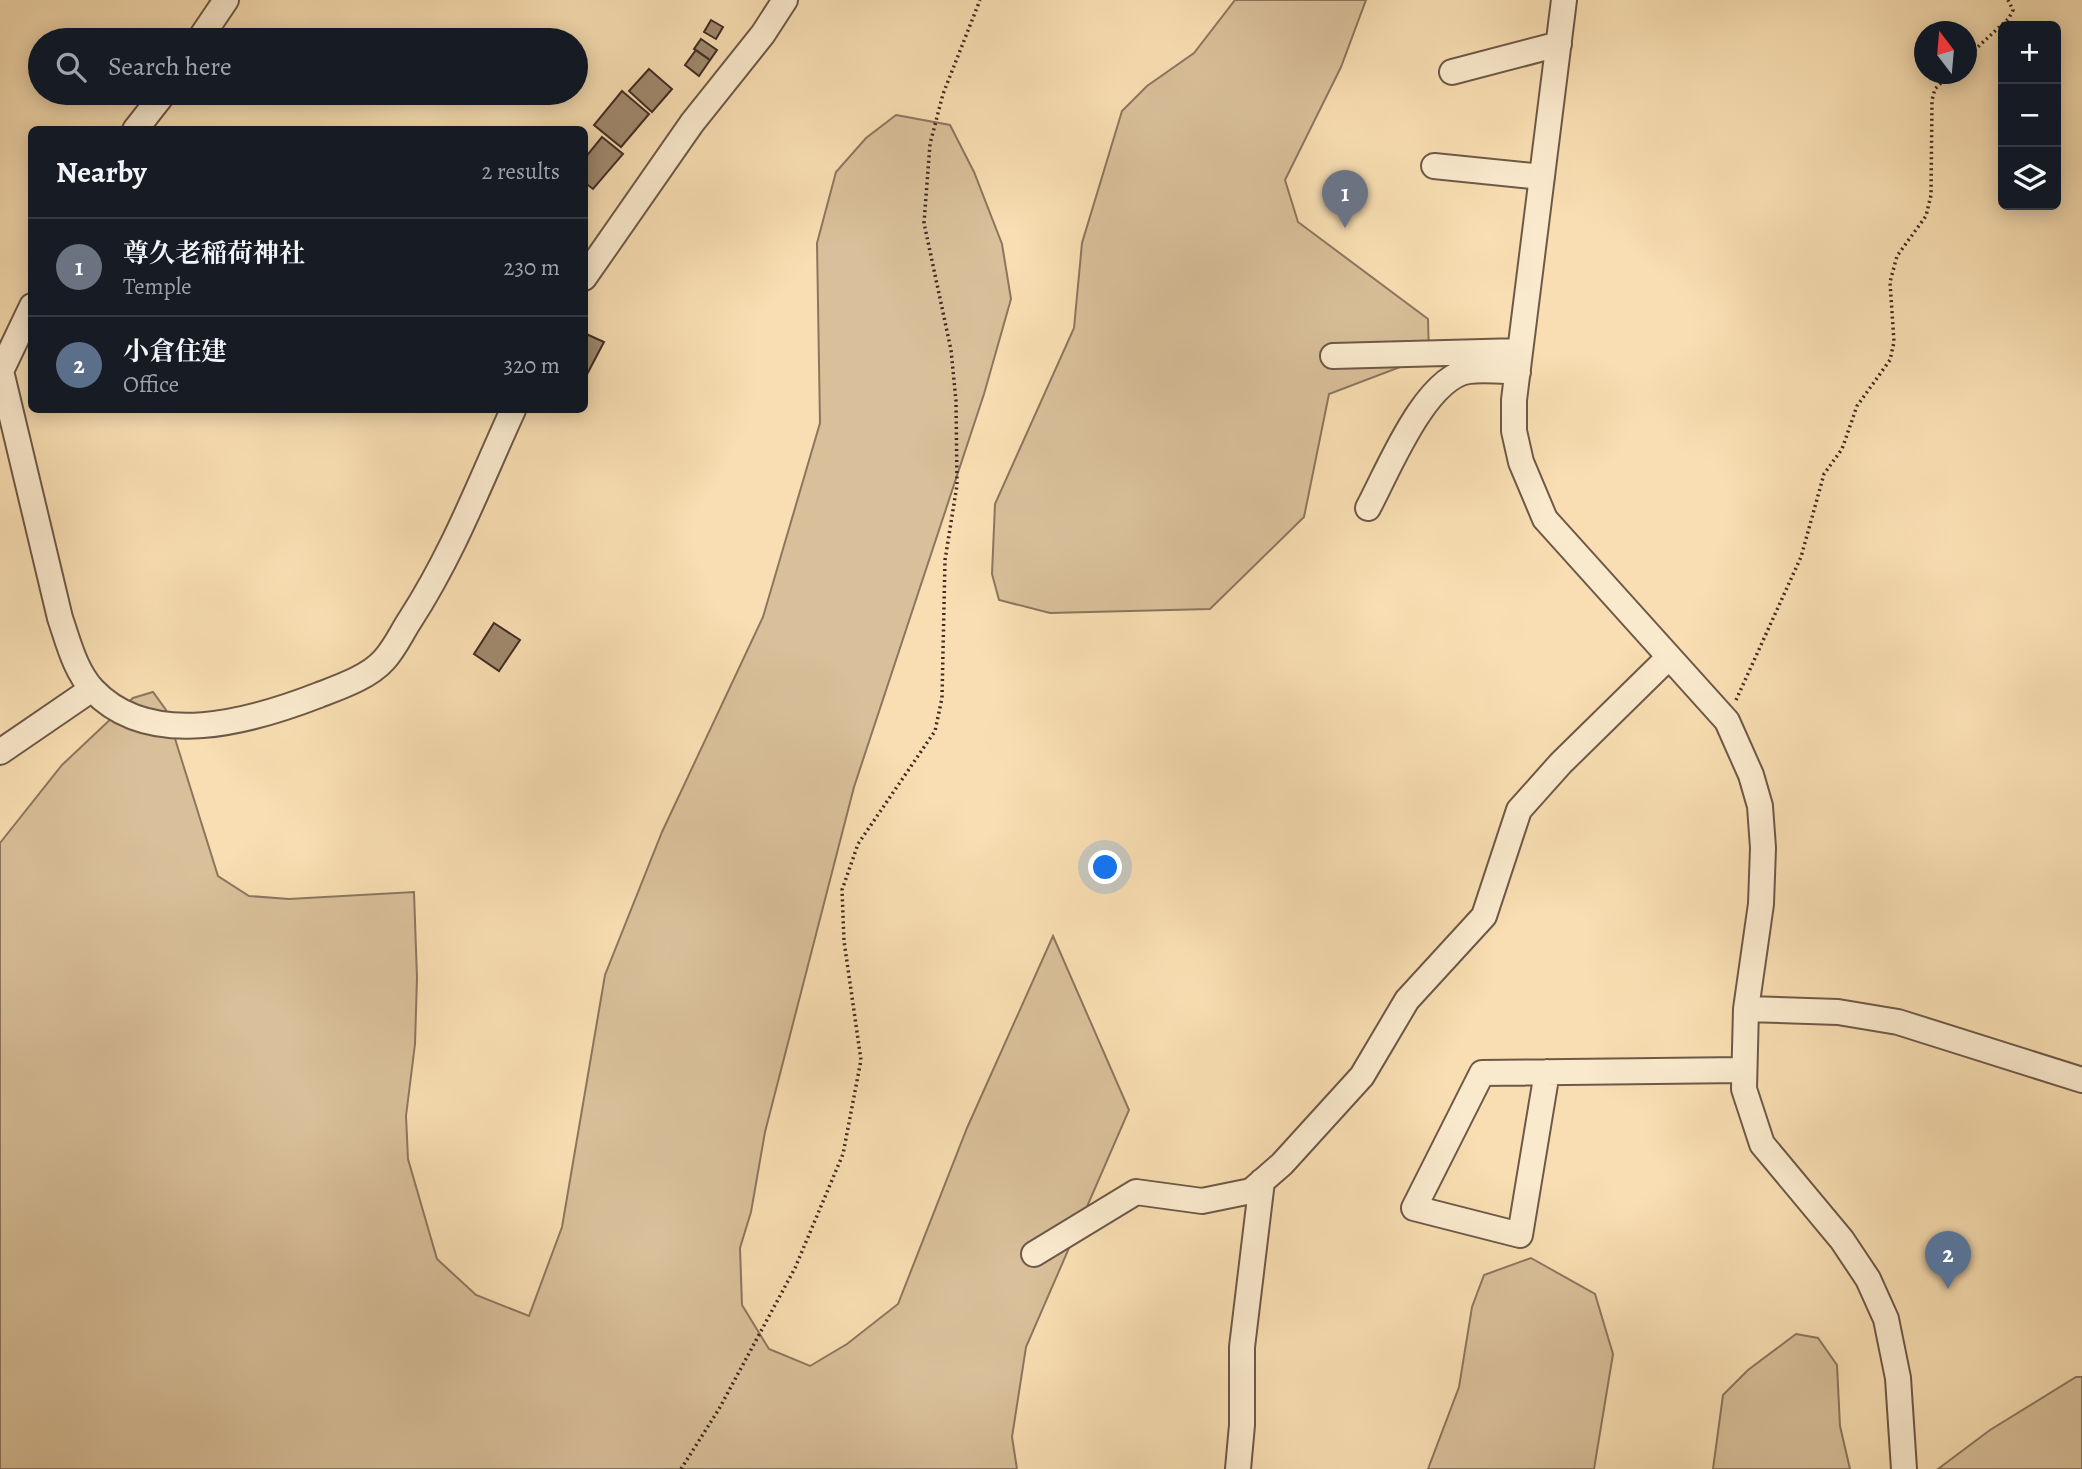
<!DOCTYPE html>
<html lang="en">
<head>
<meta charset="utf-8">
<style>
  :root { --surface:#171b24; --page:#242831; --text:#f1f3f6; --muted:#9ea1a6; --line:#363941; --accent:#c59692 }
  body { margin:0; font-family:Alegreya,"Noto Serif JP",serif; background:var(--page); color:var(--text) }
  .controls { position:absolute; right:21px; top:21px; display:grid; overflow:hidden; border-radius:10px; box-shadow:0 4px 18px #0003 }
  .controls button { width:63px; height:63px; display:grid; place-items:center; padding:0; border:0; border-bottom:2px solid var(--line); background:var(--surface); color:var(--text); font:35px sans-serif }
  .compass { position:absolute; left:1914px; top:21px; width:63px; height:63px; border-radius:50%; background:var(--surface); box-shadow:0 4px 18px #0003; rotate:344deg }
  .you { position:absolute; left:1106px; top:868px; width:24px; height:24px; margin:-18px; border:5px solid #fff; border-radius:50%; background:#1a73e8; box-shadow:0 0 0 10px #1a73e833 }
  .badge { display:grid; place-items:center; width:46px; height:46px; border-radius:50%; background:var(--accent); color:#fff; font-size:23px; font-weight:700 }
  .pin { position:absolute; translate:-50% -58px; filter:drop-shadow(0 2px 4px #0008) }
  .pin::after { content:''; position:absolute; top:37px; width:24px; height:21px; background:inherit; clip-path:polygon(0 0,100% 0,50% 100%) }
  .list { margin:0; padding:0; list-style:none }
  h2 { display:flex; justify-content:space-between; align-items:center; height:91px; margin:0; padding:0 28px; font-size:30px }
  h2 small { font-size:23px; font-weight:400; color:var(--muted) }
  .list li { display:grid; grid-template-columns:46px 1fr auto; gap:21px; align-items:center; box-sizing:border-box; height:98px; padding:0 28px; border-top:2px solid var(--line) }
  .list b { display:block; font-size:26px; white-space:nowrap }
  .list p { margin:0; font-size:23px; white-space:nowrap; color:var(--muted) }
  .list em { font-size:23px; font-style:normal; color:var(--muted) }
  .icon { flex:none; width:38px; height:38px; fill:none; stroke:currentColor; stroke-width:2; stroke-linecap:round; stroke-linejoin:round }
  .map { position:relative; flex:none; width:2082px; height:1469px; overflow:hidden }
  .search { position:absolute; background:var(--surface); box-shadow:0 4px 18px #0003; left:28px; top:28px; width:560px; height:77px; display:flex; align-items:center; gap:18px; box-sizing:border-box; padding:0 24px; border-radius:38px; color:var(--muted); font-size:26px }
  .panel { position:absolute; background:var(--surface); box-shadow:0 4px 18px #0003; left:28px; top:126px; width:560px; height:287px; border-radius:10px }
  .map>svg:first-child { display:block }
  .green { fill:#d9c09a; stroke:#8c765f; stroke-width:2 }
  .building { fill:#a0896e; stroke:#402c24; stroke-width:2 }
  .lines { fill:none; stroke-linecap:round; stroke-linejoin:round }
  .minor-casing { stroke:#6e5848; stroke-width:28 }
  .path { stroke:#402c24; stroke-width:3.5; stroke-dasharray:2 3.5; stroke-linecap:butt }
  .minor { stroke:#faeacd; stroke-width:24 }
</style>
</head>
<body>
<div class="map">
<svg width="2082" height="1469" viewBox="0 0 2082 1469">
  <rect width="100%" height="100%" fill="#f8deb2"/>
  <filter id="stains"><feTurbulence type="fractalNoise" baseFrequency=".00286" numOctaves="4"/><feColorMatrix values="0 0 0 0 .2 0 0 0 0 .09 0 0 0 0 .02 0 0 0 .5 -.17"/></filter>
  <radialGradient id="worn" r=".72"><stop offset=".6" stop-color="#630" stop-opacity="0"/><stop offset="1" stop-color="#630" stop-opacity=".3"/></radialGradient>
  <path class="green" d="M1235 0H1366L1341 67 1285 180 1298 222 1428 319 1429 356 1329 394 1304 517 1210 609 1050 613 999 600 992 574 995 504 1074 328 1082 243 1122 111 1147 86 1194 53Z
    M896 115 950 125 974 172 1002 244 1011 299 984 394 854 787 765 1132 751 1212 740 1248 742 1305 769 1349 810 1366 847 1344 898 1304 967 1128 1053 936 1129 1110 1026 1347 1012 1437 1017 1469H0V843L62 765 133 698 153 692 166 710 218 876 249 896 289 899 414 892 417 978 415 1044 406 1116 408 1159 437 1259 476 1295 529 1316 562 1227 605 975 662 832 763 617 820 423 817 243 836 172 866 138Z
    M1531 1258 1595 1294 1613 1354 1594 1469H1428L1459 1387 1472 1307 1484 1275Z
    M1796 1334 1818 1338 1837 1365 1840 1426 1850 1469H1713L1723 1395 1748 1370Z
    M2076 1377H2082V1469H1938L1990 1430Z"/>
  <path class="building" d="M711 20 723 27 716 39 704 32Z
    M701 39 717 50 710 60 694 49Z
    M696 50 710 60 699 76 685 65Z
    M649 69 672 89 652 112 629 91Z
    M622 91 649 114 621 147 594 125Z
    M602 137 623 154 593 189 584 182V159Z
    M584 333 604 342 584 380Z
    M494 623 520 640 499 671 474 654Z"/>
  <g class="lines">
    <g class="minor-casing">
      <path id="minor" d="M1564 0 1514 400V431L1521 462 1545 519 1727 721 1751 775 1760 806 1763 848 1761 904 1746 1009 1744 1089 1762 1144 1842 1240 1868 1279 1886 1319 1898 1378 1904 1469
        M199 40 226 0
        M1452 72 1559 44
        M135 130 164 93
        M1434 166 1542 177
        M584 278 692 123 763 34 785 0
        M32 306 1 371 60 618C68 641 75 671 93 690 151 751 252 721 319 695 340 687 369 677 384 660 395 648 402 632 410 620 454 552 480 482 513 410
        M1333 356 1520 351
        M1368 508C1388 471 1425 377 1469 371 1484 369 1502 371 1518 372
        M0 752 92 689
        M1746 1009 1838 1012 1898 1022 2082 1080
        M1547 1072 1520 1235 1414 1208 1482 1073 1742 1070
        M1034 1254 1136 1192 1202 1201 1251 1191 1282 1164 1362 1076 1407 1000 1484 916 1519 810 1561 763 1668 658
        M1238 1469 1242 1425V1347L1262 1181"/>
    </g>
    <path class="path" d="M1966 58 2009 18 2013 10 2008 0
      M1736 700 1801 557 1824 474 1842 449 1857 406 1890 360 1894 342 1890 282 1897 256 1926 216 1931 195 1932 100 1935 89 1950 74
      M681 1469 719 1409 795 1268 843 1154 861 1060 844 941 842 890 858 844 935 731 942 698 945 560 957 485 956 401 951 350 924 223 930 144 943 94 980 0"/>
    <use href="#minor" class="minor"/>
  </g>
  <rect width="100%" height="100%" filter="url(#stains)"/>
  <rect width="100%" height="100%" fill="url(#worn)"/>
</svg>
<div class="controls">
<button>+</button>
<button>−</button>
<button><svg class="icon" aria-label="layers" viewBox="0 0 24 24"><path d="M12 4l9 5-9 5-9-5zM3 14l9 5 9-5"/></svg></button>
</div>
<svg class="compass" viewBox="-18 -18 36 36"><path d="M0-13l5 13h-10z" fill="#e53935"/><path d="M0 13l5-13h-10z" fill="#9ea1a6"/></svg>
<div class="you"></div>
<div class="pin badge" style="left:1345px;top:228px;background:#6b7280">1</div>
<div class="pin badge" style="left:1948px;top:1289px;background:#5c6f8a">2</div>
<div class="search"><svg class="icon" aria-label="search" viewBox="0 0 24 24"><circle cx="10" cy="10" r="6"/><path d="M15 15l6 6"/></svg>Search here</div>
<section class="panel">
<h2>Nearby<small>2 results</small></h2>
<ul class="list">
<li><span class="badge" style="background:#6b7280">1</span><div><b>尊久老稲荷神社</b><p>Temple</p></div><em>230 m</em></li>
<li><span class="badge" style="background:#5c6f8a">2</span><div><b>小倉住建</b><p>Office</p></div><em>320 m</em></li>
</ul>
</section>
</div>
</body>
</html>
